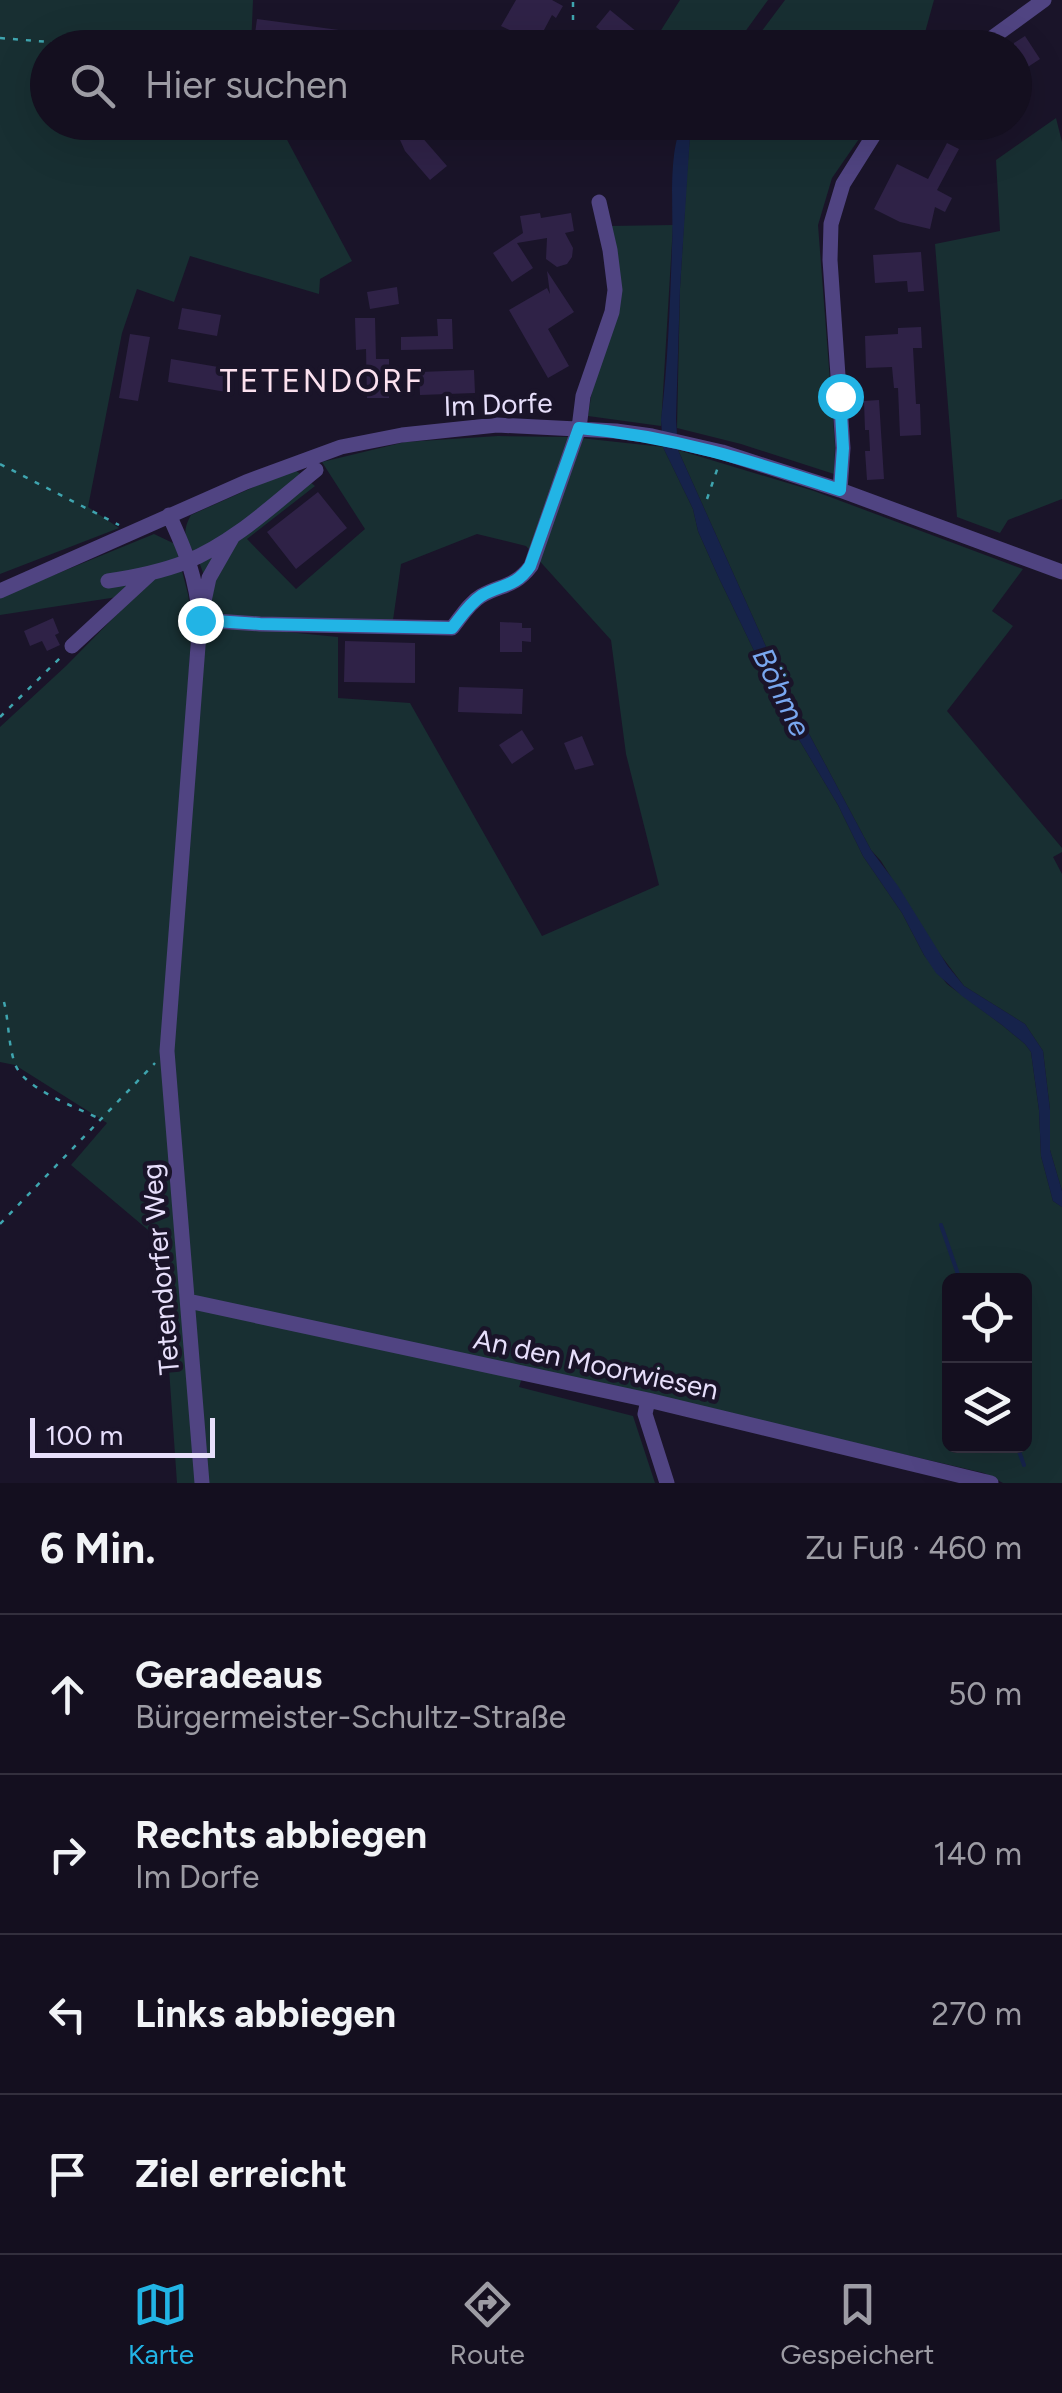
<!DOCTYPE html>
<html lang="de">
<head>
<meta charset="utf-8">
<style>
  :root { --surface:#140f1f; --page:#1d1828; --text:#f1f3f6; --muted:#9d9ca4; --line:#332f3d; --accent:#22b4e5 }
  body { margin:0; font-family:Figtree,sans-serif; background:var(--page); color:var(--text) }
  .controls { position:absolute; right:30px; bottom:30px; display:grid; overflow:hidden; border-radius:15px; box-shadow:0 10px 40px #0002 }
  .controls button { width:90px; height:90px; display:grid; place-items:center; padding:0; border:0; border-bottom:2px solid var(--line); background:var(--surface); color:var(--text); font:50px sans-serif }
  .scale { position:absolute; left:30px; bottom:25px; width:185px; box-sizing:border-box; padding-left:10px; border:5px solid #e7dffb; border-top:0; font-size:28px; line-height:35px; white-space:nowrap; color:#e7dffb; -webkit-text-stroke:8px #1a1429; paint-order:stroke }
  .stop { position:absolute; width:30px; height:30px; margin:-22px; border:8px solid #22b4e5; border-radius:50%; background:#fff }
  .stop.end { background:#22b4e5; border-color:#fff; box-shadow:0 2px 10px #0008 }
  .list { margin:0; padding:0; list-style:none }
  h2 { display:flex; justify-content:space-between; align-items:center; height:130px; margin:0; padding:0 40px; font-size:42px }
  h2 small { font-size:32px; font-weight:400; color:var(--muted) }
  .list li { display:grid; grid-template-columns:65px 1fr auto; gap:30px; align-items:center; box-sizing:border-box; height:160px; padding:0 40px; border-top:2px solid var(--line) }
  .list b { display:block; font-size:38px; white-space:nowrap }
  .list p { margin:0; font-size:32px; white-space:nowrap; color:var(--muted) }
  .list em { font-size:32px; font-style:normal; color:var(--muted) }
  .icon { flex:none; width:55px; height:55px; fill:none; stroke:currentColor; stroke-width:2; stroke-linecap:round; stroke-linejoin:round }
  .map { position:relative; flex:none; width:1062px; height:1483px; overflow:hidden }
  .search { position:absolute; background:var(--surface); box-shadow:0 10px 40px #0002; left:30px; right:30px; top:30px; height:110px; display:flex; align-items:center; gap:25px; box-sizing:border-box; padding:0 35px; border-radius:55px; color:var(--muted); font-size:38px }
  .sheet { height:770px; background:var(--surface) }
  nav { display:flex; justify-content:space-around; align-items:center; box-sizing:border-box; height:140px; border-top:2px solid var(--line); background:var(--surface); font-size:28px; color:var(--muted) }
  nav a { display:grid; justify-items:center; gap:5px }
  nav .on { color:var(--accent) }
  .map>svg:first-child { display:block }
  .green { fill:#182f32; fill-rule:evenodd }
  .water { fill:#16234b }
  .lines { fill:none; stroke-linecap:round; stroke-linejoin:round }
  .stream { stroke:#16234b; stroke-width:4 }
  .building { fill:#2f2247 }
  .path { stroke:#3fa5af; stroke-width:2.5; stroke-dasharray:5 8; stroke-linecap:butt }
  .minor { stroke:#504482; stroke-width:15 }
  .route { stroke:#22b4e5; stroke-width:12 }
  .labels { text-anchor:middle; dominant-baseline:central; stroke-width:9; stroke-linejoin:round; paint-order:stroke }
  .street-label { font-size:28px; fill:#e7dffb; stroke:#1a1429 }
  .water-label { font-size:30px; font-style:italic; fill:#79a7ef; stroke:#1a1429 }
  .quarter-label { font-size:32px; letter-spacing:2.5px; fill:#fbe1ee; stroke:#1a1429 }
</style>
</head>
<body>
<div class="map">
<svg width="1062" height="1483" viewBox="0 0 1062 1483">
  <rect width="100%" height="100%" fill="#1a1429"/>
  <path class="green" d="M0 0H253L251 47 48 48V122L278 123 352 261 320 279 319 294 190 256 174 302 137 289 122 333 88 507 119 528 0 574Z
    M680 0H768L734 47H658L653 43Z
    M785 0H934L921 47 749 48Z
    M1056 118 1062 142V499L1008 520 1000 533 957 517 935 244 1000 231 996 160Z
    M697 123H870L832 178 818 225 835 446 834 474 741 444 677 428 680 288 687 172 690 136Z
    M673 225 661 426 588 416 594 378 611 334 609 226Z
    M498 436 571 437 663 447 693 509 698 531 718 576 788 721 838 805 863 856 902 913 924 955 947 984 1002 1025 1025 1044 1031 1052 1039 1110 1041 1156 1053 1201 1062 1207V1483H1003L984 1473 636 1392 525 1369 519 1387 633 1416 655 1483H177L160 1240 71 1165 107 1123 15 1065 0 1062V727L66 666 137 594 0 615V597L154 534 175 544 188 594 192 621 186 718 204 624 338 637V698L410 703 542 936 659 885 626 754 611 640 526 546 477 534 401 564 393 620 209 616C206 601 207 582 201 567 193 544 177 540 191 515L294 469 315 486 247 539 296 589 365 529 322 462 405 442ZM950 1280H1024V1446H950Z
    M678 450 814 491 1023 569 992 611 1013 626 947 711 1062 848V852L1053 857 1062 874V1191L1050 1150V1110L1043 1051 1025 1024 964 986 936 949 881 861 871 850 785 689Z"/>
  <path class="water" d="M683 123H697L690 136 680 288 676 419 678 450 785 689 871 850 898 886 947 965 964 986 1025 1024 1043 1051 1050 1110V1150L1062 1191V1207L1053 1201 1041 1156 1039 1110 1031 1052 1025 1044 1002 1025 962 996 936 973 924 955 902 913 863 856 838 805 788 721 718 576 698 531 693 509 663 447 661 420C668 363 670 304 672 247 674 213 667 152 683 123Z"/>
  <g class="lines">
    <path class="stream" d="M941 1225 960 1280
      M1017 1446 1024 1465"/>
  </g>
  <path class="building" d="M516 0H552L563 6 556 18 552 15 537 43 501 26Z
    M610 10 642 36 633 48H622L596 27Z
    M257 19 339 30 337 48H253Z
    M1025 36 1040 59 1014 76V43Z
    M392 122H411L418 137 420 135 447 166 430 180 405 151Z
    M947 143 959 149 937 190 952 198 945 212 935 207 930 229 900 222 874 209 897 164 928 179Z
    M540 213 541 218 571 213 574 231 565 233 573 248 572 257 567 264 557 267 546 259 547 238 517 243 533 268 512 282 493 253 523 233 520 216Z
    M921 252 924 291 908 292 907 281 875 283 873 255Z
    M547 271 574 312 548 329 569 366 548 378 509 310 547 288 550 294Z
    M397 287 399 304 370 309 367 292Z
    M182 308 221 315 217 336 178 329Z
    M355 318H375L376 359H389V398H367L366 349 356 350Z
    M437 319H452L453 349 401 350V337L438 336Z
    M921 327 922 348H913L916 404H920L921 435 900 436 898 388H894L892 367 866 368 865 336 898 334V328Z
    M130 334 150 337 138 401 119 398Z
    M171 359 230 369 226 392 168 382Z
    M474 370 475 393 420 395 419 372Z
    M879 400 884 479 867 480 865 451H870L869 430H865L864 401Z
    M318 492 347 528 296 569 267 532Z
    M53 618 59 633 55 635 60 645 47 651 42 641 30 646 24 631Z
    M500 622 522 623V628H531V642L522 641V652H500Z
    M345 641 415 643V683L344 682Z
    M459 687 523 689 522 714 458 712Z
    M522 730 534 749 512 764 499 745Z
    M582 736 594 765 575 770 564 743Z"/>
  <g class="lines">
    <path class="path" d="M573 20V0
      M0 38 122 48
      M0 464 119 525
      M707 499 718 467
      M0 717 64 654
      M4 1002C9 1022 8 1044 15 1064 24 1089 76 1107 100 1119
      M0 1224 155 1063"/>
    <path class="minor" d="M978 48 1044 0
      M840 490 843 448 830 260 831 224 843 184 882 122
      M169 515C187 554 196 577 200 620L167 1051 202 1483
      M233 536 209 578 200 620 260 624 452 628C461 617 469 603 481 596 502 584 514 588 531 566L579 428 583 396 612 312 615 290 610 250 599 202
      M108 581C135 577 160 572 186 562 235 542 275 503 316 470
      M0 591 246 482 341 447 402 435 497 425 616 431 652 436 722 452 840 490 1062 572
      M72 646 150 574
      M188 1301 648 1400 991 1483
      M648 1400 645 1414 667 1483"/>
  </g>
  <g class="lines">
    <path class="route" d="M200 620 260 624 452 628C461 617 469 604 481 596 501 584 515 588 530 566L579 428C673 436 751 461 840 490L843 448 840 396"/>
  </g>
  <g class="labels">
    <g class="street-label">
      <text transform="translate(498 404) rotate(-2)">Im Dorfe</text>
      <text transform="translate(160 1269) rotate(-95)">Tetendorfer Weg</text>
      <text transform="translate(596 1364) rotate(12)">An den Moorwiesen</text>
    </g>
    <g class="water-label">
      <text transform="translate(782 692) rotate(64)">Böhme</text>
    </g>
    <g class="quarter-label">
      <text x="322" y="381">TETENDORF</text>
    </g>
  </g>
</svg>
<div class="controls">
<button><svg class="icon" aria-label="locate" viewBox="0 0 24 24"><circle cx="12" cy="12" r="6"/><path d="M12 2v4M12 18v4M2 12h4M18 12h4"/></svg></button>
<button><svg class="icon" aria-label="layers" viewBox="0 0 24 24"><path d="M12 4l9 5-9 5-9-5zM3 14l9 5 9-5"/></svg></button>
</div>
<div class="scale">100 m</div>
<div class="stop" style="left:840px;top:396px"></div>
<div class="stop end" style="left:200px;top:620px"></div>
<div class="search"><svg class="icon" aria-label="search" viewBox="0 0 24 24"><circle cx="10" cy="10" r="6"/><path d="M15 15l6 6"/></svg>Hier suchen</div>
</div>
<section class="sheet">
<h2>6 Min.<small>Zu Fuß · 460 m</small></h2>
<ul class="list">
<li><svg class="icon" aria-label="ahead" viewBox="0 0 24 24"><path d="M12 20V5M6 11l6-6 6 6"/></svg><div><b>Geradeaus</b><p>Bürgermeister-Schultz-Straße</p></div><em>50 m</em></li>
<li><svg class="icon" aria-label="right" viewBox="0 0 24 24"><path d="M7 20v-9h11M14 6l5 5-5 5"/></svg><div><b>Rechts abbiegen</b><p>Im Dorfe</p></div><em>140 m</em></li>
<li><svg class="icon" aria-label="left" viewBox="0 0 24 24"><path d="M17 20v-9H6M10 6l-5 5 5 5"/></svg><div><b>Links abbiegen</b></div><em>270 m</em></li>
<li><svg class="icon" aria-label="arrive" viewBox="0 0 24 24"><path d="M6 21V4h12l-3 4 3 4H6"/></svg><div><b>Ziel erreicht</b></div></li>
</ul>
</section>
<nav>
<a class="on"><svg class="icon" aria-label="map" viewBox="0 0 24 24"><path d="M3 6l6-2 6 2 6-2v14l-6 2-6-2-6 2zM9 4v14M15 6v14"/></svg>Karte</a>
<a><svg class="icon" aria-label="directions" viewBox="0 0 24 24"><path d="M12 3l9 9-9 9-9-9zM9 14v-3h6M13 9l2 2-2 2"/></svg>Route</a>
<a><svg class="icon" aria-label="saved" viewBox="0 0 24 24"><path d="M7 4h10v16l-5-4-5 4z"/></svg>Gespeichert</a>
</nav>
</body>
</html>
